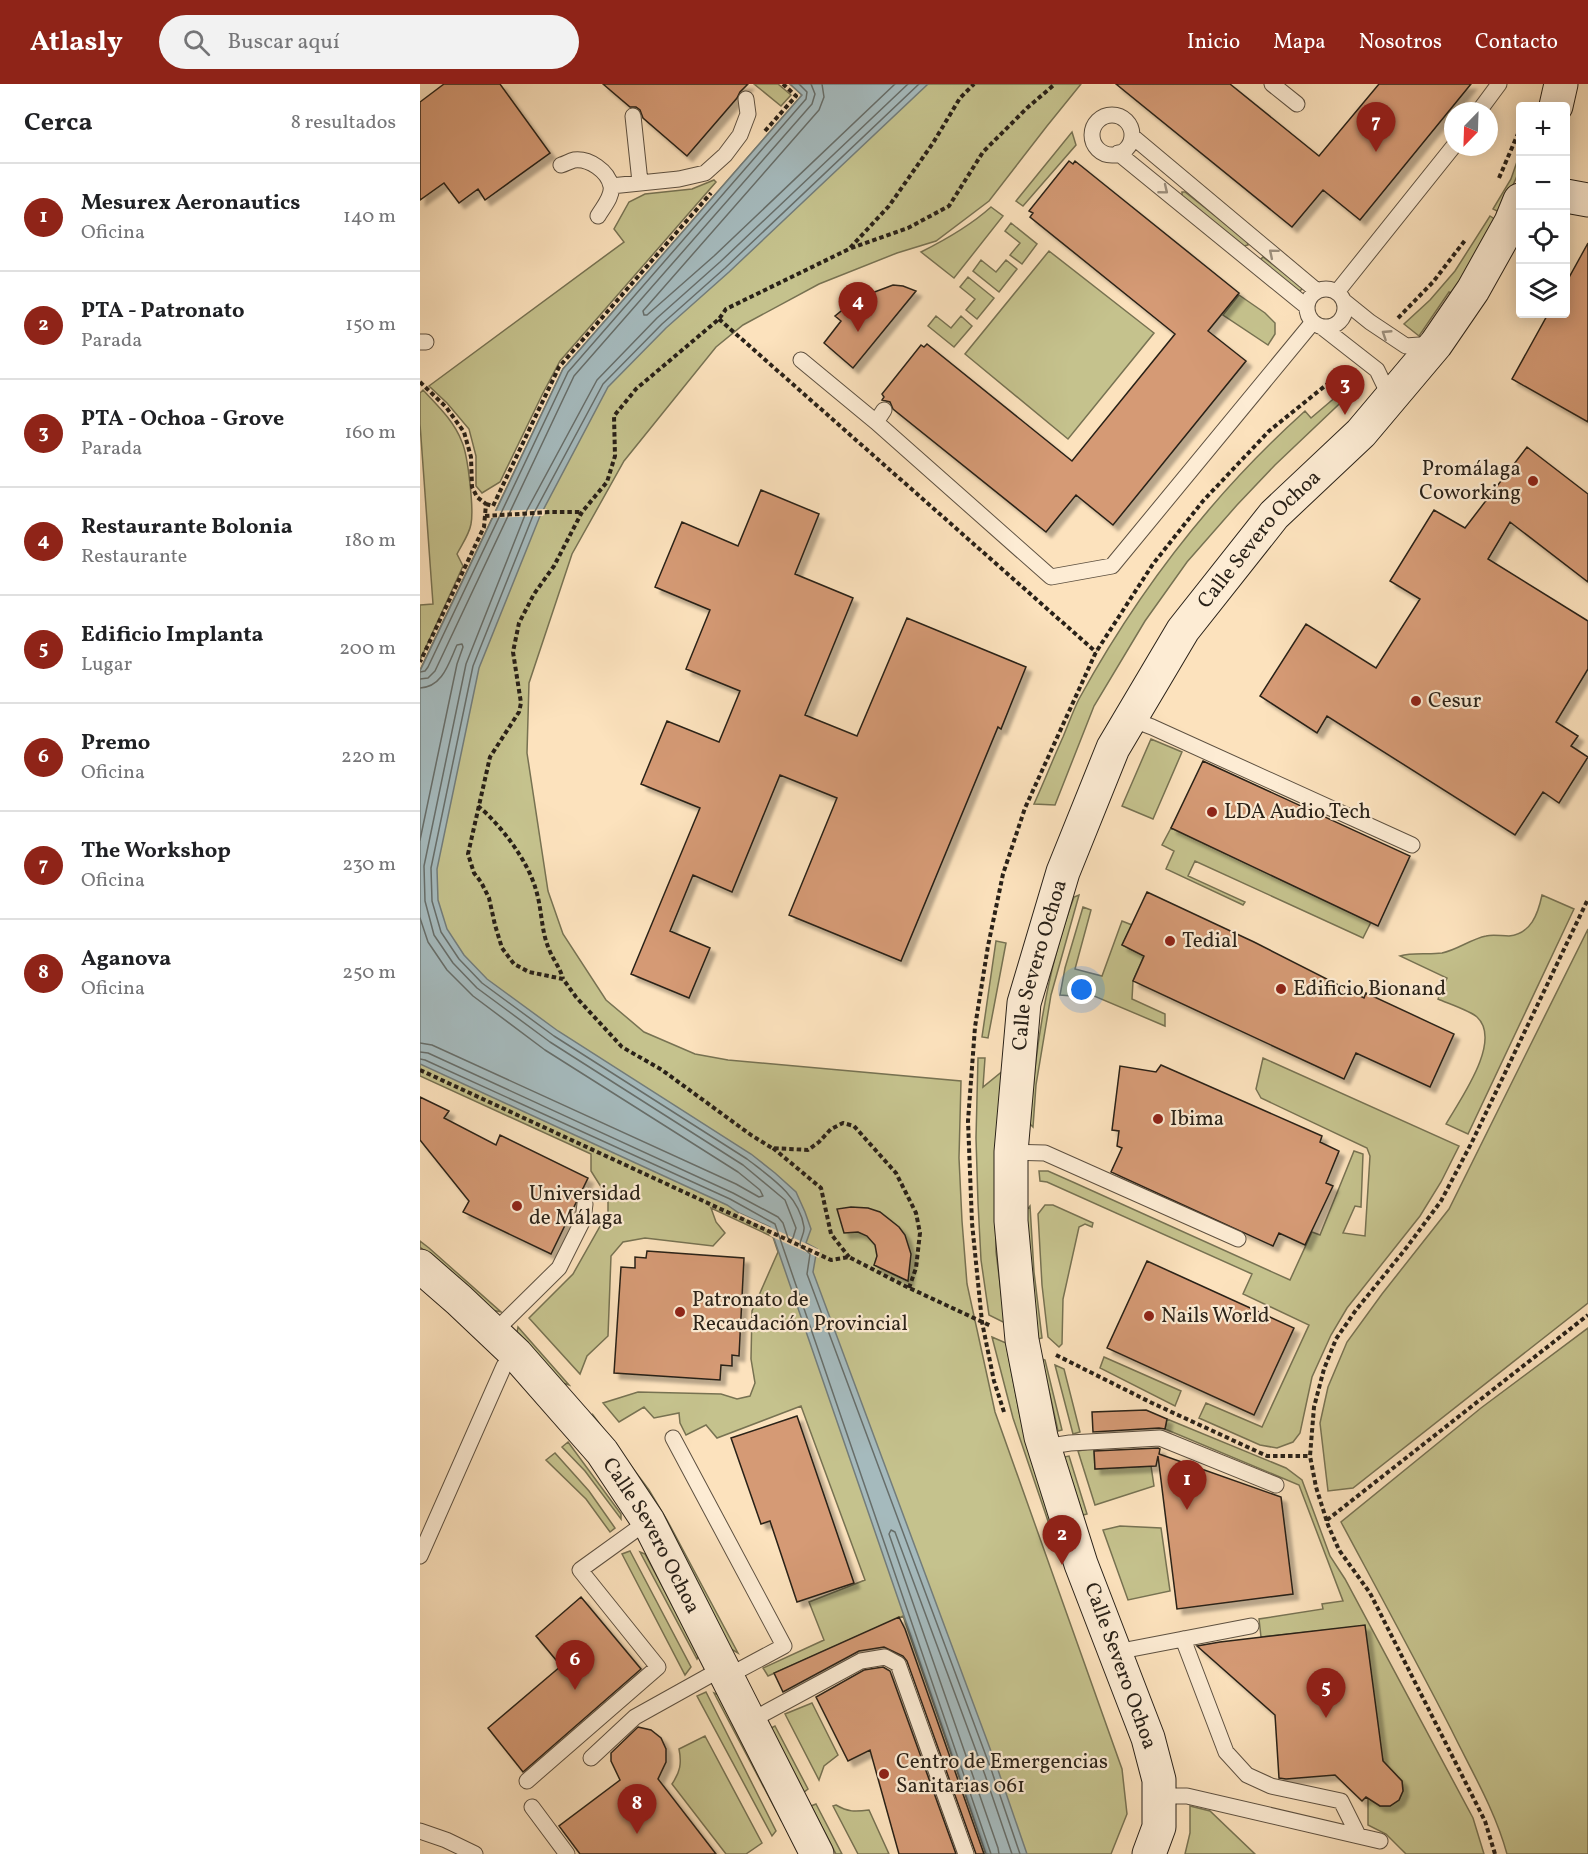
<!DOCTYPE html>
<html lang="es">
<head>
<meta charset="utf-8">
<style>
  :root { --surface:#fff; --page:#f2f2f2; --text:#202124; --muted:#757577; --line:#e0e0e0; --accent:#8f2418 }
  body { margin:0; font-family:Vollkorn,serif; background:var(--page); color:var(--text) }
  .controls { position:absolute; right:18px; top:18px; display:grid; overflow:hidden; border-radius:6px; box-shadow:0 3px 15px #0003 }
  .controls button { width:54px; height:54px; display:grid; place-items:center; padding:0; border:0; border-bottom:2px solid var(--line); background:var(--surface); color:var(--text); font:30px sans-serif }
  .compass { position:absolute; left:1024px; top:18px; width:54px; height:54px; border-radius:50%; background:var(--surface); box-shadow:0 3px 15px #0003; rotate:203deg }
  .you { position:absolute; left:662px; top:906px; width:21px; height:21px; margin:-15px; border:4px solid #fff; border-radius:50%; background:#1a73e8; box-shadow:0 0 0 9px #1a73e833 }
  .badge { display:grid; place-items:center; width:39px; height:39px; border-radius:50%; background:var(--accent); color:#fff; font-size:20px; font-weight:700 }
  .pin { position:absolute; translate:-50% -50px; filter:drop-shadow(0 2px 3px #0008) }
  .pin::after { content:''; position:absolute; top:32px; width:21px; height:18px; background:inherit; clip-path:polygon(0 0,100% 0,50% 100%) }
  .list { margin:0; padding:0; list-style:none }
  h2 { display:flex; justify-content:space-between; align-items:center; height:78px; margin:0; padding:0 24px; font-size:26px }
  h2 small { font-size:20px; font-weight:400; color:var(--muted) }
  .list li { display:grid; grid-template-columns:39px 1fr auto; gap:18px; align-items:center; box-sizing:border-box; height:108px; padding:0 24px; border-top:2px solid var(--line) }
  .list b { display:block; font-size:22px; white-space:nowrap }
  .list p { margin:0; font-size:20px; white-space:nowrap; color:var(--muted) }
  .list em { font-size:20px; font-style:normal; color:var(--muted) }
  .icon { flex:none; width:33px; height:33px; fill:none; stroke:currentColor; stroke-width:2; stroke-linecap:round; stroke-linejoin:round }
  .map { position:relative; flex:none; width:1168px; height:1770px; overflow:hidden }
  header { display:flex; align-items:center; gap:36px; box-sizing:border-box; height:84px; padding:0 30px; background:var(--accent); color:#fff }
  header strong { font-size:28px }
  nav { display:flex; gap:33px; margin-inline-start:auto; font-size:21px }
  .search { width:420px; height:54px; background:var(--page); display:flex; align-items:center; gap:15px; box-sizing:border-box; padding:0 21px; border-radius:33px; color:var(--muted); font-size:22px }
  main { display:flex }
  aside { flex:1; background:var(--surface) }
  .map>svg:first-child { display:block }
  .green { fill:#c5c28d; stroke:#777252; stroke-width:1.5 }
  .water { fill:#a5babd; stroke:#737d7b; stroke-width:1.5 }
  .pier { fill:#fce2bd }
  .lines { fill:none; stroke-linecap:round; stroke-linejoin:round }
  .shore { stroke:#676e6a; stroke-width:1.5 }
  .building { fill:#d59a74; stroke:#292118; stroke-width:1.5; filter:url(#shadow) }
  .lane-casing { stroke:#5e5141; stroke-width:17 }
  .secondary-casing { stroke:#292118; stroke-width:35 }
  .path { stroke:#292118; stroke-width:4; stroke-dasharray:4.5 3; stroke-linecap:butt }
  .lane { stroke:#fdecd4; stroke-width:15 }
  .secondary { stroke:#fdecd4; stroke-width:33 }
  .oneway { stroke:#9e917f }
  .poi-dot { fill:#8f2418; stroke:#fdecd4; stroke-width:2 }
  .labels { text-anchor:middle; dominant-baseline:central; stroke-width:4.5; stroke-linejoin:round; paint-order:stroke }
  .poi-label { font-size:21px; fill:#292118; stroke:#fdecd4; text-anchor:start }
  .street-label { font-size:21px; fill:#292118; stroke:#fdecd4 }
</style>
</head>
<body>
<header>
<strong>Atlasly</strong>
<div class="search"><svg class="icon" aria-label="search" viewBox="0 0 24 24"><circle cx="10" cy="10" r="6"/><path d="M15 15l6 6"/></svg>Buscar aquí</div>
<nav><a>Inicio</a><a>Mapa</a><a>Nosotros</a><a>Contacto</a></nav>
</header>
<main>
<aside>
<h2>Cerca<small>8 resultados</small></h2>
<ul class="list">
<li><span class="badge">1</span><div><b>Mesurex Aeronautics</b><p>Oficina</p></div><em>140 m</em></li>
<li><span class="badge">2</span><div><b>PTA - Patronato</b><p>Parada</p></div><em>150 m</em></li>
<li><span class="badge">3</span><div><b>PTA - Ochoa - Grove</b><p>Parada</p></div><em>160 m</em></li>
<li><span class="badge">4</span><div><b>Restaurante Bolonia</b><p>Restaurante</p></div><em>180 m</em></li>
<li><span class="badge">5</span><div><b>Edificio Implanta</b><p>Lugar</p></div><em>200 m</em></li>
<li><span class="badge">6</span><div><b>Premo</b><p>Oficina</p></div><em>220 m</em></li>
<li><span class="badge">7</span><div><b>The Workshop</b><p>Oficina</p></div><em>230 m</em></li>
<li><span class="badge">8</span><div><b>Aganova</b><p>Oficina</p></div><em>250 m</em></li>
</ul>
</aside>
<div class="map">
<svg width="1168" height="1770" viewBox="0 0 1168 1770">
  <defs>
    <filter id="shadow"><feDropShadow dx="5.5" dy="5.5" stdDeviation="1.5" flood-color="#0004"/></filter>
  </defs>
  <rect width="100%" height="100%" fill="#fce2bd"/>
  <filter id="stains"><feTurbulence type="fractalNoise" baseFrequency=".00333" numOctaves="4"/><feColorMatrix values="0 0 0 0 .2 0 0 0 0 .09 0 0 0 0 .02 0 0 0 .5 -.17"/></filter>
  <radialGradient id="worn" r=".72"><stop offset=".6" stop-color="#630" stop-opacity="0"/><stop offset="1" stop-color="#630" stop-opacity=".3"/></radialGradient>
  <path class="green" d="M334 0H358L371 11 361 22Z
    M370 0H661L627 42 569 117 516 157 477 169 399 200 323 241 296 263 204 377 152 470 109 599 107 669 128 807 143 850 186 916 224 948 275 970 308 976 541 997 539 1074 542 1137 547 1200 575 1328 702 1685 707 1730 691 1770H557L565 1767 483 1532 348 1592 343 1584 404 1556 389 1518 445 1496 381 1322 297 1354 286 1341 266 1351 260 1339 259 1329 234 1334 224 1323 199 1338 183 1319 218 1308 301 1310 317 1315 330 1312 335 1299 331 1275 332 1227 358 1168 353 1153 291 1124 296 1138 305 1149 293 1162 225 1154 203 1158 191 1172 188 1252 167 1272 160 1290 109 1234 153 1190 188 1128V1114L171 1087V1070L0 992V586L143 285 382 11Z
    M652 48 656 61 603 122 596 117Z
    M1100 69V85L1081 129 1073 125 1091 95Z
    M294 96 296 98 140 277 123 309 80 398 62 409 56 402V372L49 345 27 319 9 302 204 158 194 145 209 118 225 110 272 105Z
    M762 108H765L827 157 828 161 824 162 762 112Z
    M571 123 583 132 534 194 501 168C527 155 550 142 571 123Z
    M1070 132 1076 136 1034 210 1029 208 999 252 984 240 1010 216 1035 187Z
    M591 139 617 160 602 180 590 171 600 159 585 147Z
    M629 167 734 249 648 355 545 270Z
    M843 173 882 203V205L880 207 877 206 843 179 841 175Z
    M561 176 576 188 586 176 597 185 579 208 553 187Z
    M548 193 574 214 557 235 546 226 555 215 540 203Z
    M819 211 845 229 855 239V250L848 261 803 231Z
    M516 232 531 244 541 232 552 242 534 263 508 242Z
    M931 300 936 304 855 381 817 421 767 478 725 537 674 622 635 721 614 720C624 698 633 675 643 653 648 641 653 627 659 615 718 507 794 409 885 327L891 334Z
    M3 306C18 322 34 337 42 358 48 372 54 425 51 440 49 451 42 460 37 470L43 482 0 576V521L13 520 0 340V309Z
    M731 655 762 668 733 735 702 722Z
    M751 744 951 838 943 854 775 777 768 792 825 818 823 821 746 785 754 767 742 761Z
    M659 811 631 911 616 1001 613 1043 610 1040C615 964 627 885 654 813Z
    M1122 811 1154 825 1048 1050 1026 1040C1039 1017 1083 957 1057 933 1051 927 1027 919 1018 915L1027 894 980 872C993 868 1008 871 1022 869 1037 866 1051 855 1066 852 1073 850 1081 852 1089 852 1111 850 1118 830 1122 811Z
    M663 823 671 826 655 885 682 892 702 837 712 841 702 861 724 872 713 897 712 915 745 930V942L653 903 652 912 640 911 645 884Z
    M1168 845V1219L933 1404 908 1407 900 1339 908 1303 927 1258 962 1210 1029 1125Z
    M576 857 586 859 568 954 562 953Z
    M558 974H565L563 1003 584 986 575 1104 576 1168 585 1239 569 1231 561 1176 558 1119 556 1054Z
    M843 974 1039 1062 1021 1098 1000 1132 927 1224 911 1251 892 1293 880 1349 873 1358 857 1364 840 1361 779 1334 786 1319 842 1343 889 1241 823 1210 832 1190 627 1098 620 1097 619 1087H628L655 1099 870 1196 892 1148 900 1151 934 1067 943 1070 941 1123 935 1122 923 1149 945 1152 950 1072 947 1064 841 1014 836 1005Z
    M625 1121H633L673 1139 672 1143 665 1140 659 1143 643 1215 642 1260 639 1263 628 1253 622 1201 618 1130Z
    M610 1122 614 1188 622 1254 618 1255 606 1127Z
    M0 1157 9 1164 81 1228 72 1226 0 1163Z
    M98 1243 149 1301 140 1298 97 1249Z
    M1168 1244V1770H1087C1075 1726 1051 1686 1031 1645 995 1575 958 1507 921 1438L1061 1324Z
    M572 1253 586 1259 600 1332 634 1442 630 1443 593 1334Z
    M684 1273 761 1307 755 1322 680 1284Z
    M622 1275 625 1276 642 1346 638 1347Z
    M635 1281 644 1285 660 1348 653 1350Z
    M173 1331 229 1406 247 1436 318 1569 311 1565 173 1337Z
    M747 1335 866 1384 882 1396 910 1472 925 1495 1053 1734 1064 1770H986L966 1750 948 1741V1714L960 1722H970L979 1716 983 1707 982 1697 963 1677 934 1543 841 1553 839 1535 903 1525 902 1520 923 1517 879 1401 745 1345Z
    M148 1358 201 1430V1435L165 1387 142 1363Z
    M674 1364 675 1385 731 1382 734 1402 675 1421 658 1367Z
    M135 1369 169 1407 195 1444 190 1448 166 1415 126 1376Z
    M649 1372 667 1430 663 1431 644 1373Z
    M700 1442 741 1444 750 1507 708 1516 683 1446Z
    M210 1467 271 1583 265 1591 202 1470Z
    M220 1468 225 1470 279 1571 277 1575Z
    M286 1608 356 1747 352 1752 277 1612Z
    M294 1609 299 1611 362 1732 361 1736Z
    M392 1619 418 1671 404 1682 399 1696 365 1630Z
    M355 1642 388 1705 384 1708 351 1644Z
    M285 1652 342 1759 326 1770H306L252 1700C260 1688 262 1680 259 1665Z
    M396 1720 422 1770H416L391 1722Z
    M416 1721C428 1728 435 1728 449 1726L469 1770H438L413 1722Z
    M770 1722 790 1727 835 1770H765L770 1749Z"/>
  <path class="water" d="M370 0H508L309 188 246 244 188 303 120 432 59 584 17 785 18 816 27 845 44 871 67 895 138 947 331 1070 355 1089 376 1108 385 1128 391 1145 386 1159 397 1165 393 1188 578 1686 607 1770H566L350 1143 319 1129 307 1121 0 980V587L143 285 382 11Z"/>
  <path class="pier" d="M127 425 123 432 69 434 73 427Z
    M319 1129 400 1166 399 1174 350 1152 347 1145 318 1131Z"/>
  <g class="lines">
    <path class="shore" d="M402 0 404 13 399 26 223 227 224 231H227L294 172 475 0
      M499 0 305 184 242 240 183 300 114 429 53 582 11 784 12 817 21 848 39 875 62 899 134 952 327 1075C350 1093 379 1111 384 1143 385 1149 380 1155 380 1161L390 1170 387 1190 572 1688 600 1770
      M0 588 5 587 8 583 148 288 386 15 387 8 379 0
      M0 595 8 594 15 587 154 292 392 20 395 10 391 0
      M0 604C23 603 29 578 37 561L42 560 43 563 37 580 0 756
      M0 834 8 858 27 886 53 912 125 966 318 1088 340 1106 343 1112 339 1113 316 1100 12 961 0 959
      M0 968 8 969 313 1109 358 1133 363 1139 368 1154 371 1156 373 1154 376 1144 365 1116 323 1081 130 958 57 904 33 879 14 851 5 817 4 782 46 580 107 426 177 296 237 234 300 178 488 0
      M0 975 5 976 310 1115 355 1140 571 1770
      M579 1770 578 1764 469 1450 471 1446 475 1448 565 1691 592 1770"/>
  </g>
  <path class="building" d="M24 0H80L130 69 65 116 58 105 39 119 24 99 0 116V18Z
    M183 0H328L320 8 317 14 267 72 223 34 220 26 216 23H210Z
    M696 0H810L899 72 959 0H1051L940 136 903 106 872 143Z
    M649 77 653 80 655 77 819 209 788 247 826 277 693 441 656 411 626 448 473 325 470 318 462 316 464 313 462 310 501 261 504 263 507 260 652 377 755 250 610 133 613 129 609 127Z
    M1168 159V338L1092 295 1128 230H1146V199Z
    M473 201 483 202 496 207 433 284 404 259 421 237 415 232 436 215Z
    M1107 363 1168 410V498L1090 438 1068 475 1168 537V585L1136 638 1158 652 1151 662 1168 673 1139 719 1123 708 1095 751 907 632 897 649 840 612 886 540 956 584 1000 515 970 497 1014 426 1045 444Z
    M341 406 399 430 375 490 433 514 385 631 437 652 487 534 606 583 581 645 578 643 481 877 369 831 417 714 360 691 312 808 273 791 250 847 290 864 269 914 211 890 280 724 221 700 247 637 299 658 320 607 266 585 290 526 235 503 262 438 318 462Z
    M783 677 990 772 958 842 751 744Z
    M727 808 834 858 944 914 946 909 1034 950 1010 1003 936 969 924 995 713 897 724 872 702 861Z
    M741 981 902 1052 900 1058 919 1067 906 1099 913 1102 885 1161 859 1149 853 1162 691 1088 702 1064 697 1062 699 1047 692 1046 700 982 736 988Z
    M0 1013 29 1027 24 1034 76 1061 80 1051 168 1094 131 1170 43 1128 49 1117 0 1056Z
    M431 1123 448 1124 460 1128 479 1143 485 1151 491 1170 488 1197 454 1181 457 1172 455 1161 447 1152 438 1148 424 1149 417 1125Z
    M227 1167 324 1174 319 1272 312 1271V1282L301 1281 300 1296 194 1289 201 1183 215 1184V1173L226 1174Z
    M727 1177 874 1244 834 1331 687 1264Z
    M726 1326 747 1335 745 1345 739 1344 673 1348 672 1328Z
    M377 1332 434 1499 377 1518 350 1437 341 1440 311 1354Z
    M738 1364 740 1365 739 1370 861 1413 873 1510 757 1525 738 1372 736 1382 675 1385 674 1367Z
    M161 1513 221 1585 103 1688 68 1644 141 1582 116 1552Z
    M479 1533 485 1545 564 1770H556L487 1577 483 1572 464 1563 439 1567 363 1608 354 1589Z
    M945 1541 963 1677 982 1697 983 1707 979 1716 970 1722H960L946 1713 942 1717 915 1691 866 1695 859 1694 855 1631 777 1562 800 1558Z
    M463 1583 470 1587 536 1770H479L450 1666 428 1677 396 1613 444 1586Z
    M218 1643 231 1646 241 1654 246 1665V1678L238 1695 296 1770H160L139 1742 200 1696 191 1677V1669Z"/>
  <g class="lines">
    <g class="lane-casing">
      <path id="lane" d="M852 0 877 20
        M1059 27 1079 0
        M672 51a20 20 0 1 1 40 0a20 20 0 1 1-40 0Z
        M213 32 220 98
        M712 52 897 207
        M698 69 887 223
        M141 81C145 80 150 77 154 76 169 74 188 87 191 102 193 113 183 123 178 132
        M191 102 259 95 285 89 305 71 320 51 328 30 326 15
        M887 224a19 19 0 1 1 38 0a19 19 0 1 1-38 0Z
        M917 208 1033 63
        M924 217 950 238 986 262 1013 260
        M902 243 957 286 971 315
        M0 258H6
        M381 276 456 338
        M464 326 456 338 631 493 692 482 893 238
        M711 635 732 643 992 761
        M591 1068 625 1069 818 1155
        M73 1249 139 1184 163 1136 165 1120
        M253 1354 364 1562 308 1592
        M624 1363 650 1359 740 1354 856 1401
        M0 1472 84 1282 96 1270
        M763 1555 806 1668 827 1691 851 1702 921 1717 938 1751
        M696 1568 831 1542
        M330 1637 441 1577 465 1573 478 1580 546 1770
        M171 1674 215 1633 303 1584
        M107 1697 238 1583 160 1486 228 1437
        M739 1712H767L960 1757
        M112 1723 147 1770
        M0 1747 26 1756 55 1770"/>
    </g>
    <g class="secondary-casing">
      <g id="secondary">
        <path d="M1136 22 1141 0"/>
        <path d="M1146 112 1168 116"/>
        <path id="s1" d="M0 1182 39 1216 96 1270 182 1368 228 1437 397 1770"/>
        <path id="s2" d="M729 1770 739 1743V1696L728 1654 661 1480 621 1353 602 1256 591 1137V1068L604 919 643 788 693 664 763 546 854 431 941 349 1016 260 1053 206 1091 138 1100 116"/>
      </g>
    </g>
    <path class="path" d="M345 47 376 12 363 0
      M1079 94 1100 45
      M431 164 488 144 529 122 563 68 607 24 635 0
      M978 234 1013 198 1046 155
      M299 235 676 568
      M0 298 26 323 44 348 51 373 52 403 57 413 66 420 64 443 0 578
      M66 420 73 422 139 283 291 109
      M65 432 130 428H162
      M58 722C81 741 108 777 116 806 122 825 121 847 129 865 133 876 140 883 143 895
      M0 986 411 1176 429 1173 485 1202 571 1242
      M353 1064 401 1104 411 1150 429 1173
      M489 1204 496 1184 500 1149 496 1129 476 1089 434 1042 423 1039 411 1045 399 1058 388 1066 352 1064 331 1051 242 986 202 963 156 913 143 895 109 888 94 880 82 864 75 841 69 814 61 798 54 789 48 770 70 673 99 628 101 619 93 568 99 539 114 510 134 482 162 428 187 398 195 372 194 332 216 305 299 235 306 225 429 165 469 122 513 59 540 14 554 0
      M636 1271 732 1319 847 1372H890
      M584 1328 574 1297 562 1238 552 1139 548 1037 555 943 568 862 583 790 605 724 676 568 733 480 783 417 849 347 926 285
      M907 1436 1168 1231
      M1075 1770 1065 1737 950 1509 919 1466 908 1441 896 1403 890 1372 894 1323 904 1285 916 1255 936 1226 987 1163 1021 1117 1052 1058 1168 815"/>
    <use href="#lane" class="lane"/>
    <use href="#secondary" class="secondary"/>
  </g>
  <defs><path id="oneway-chevron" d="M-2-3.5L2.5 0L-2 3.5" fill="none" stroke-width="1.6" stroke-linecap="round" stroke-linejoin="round" transform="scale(1.5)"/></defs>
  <g class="oneway">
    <use href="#oneway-chevron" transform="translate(744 106) rotate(39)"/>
    <use href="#oneway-chevron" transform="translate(853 169) rotate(-140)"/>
    <use href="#oneway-chevron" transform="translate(966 250) rotate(-147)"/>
  </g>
  <g class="poi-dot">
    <circle cx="1113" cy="397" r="6"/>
    <circle cx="996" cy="617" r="6"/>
    <circle cx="792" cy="728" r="6"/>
    <circle cx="750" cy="857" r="6"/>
    <circle cx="861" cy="905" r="6"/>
    <circle cx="738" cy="1035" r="6"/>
    <circle cx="97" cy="1122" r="6"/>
    <circle cx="260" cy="1228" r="6"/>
    <circle cx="729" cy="1232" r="6"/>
    <circle cx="464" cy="1690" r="6"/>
  </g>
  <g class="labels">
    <g class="poi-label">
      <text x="1101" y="385" text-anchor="end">Promálaga<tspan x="1101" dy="24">Coworking</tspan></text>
      <text x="1008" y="617">Cesur</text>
      <text x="804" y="728">LDA Audio Tech</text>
      <text x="762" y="857">Tedial</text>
      <text x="873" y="905">Edificio Bionand</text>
      <text x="750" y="1035">Ibima</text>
      <text x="109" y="1110">Universidad<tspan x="109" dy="24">de Málaga</tspan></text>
      <text x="272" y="1216">Patronato de<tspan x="272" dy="24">Recaudación Provincial</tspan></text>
      <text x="741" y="1232">Nails World</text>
      <text x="476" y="1678">Centro de Emergencias<tspan x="476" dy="24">Sanitarias 061</tspan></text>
    </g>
    <g class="street-label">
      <text stroke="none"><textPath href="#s2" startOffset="1402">Calle Severo Ochoa</textPath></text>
      <text stroke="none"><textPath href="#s2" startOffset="916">Calle Severo Ochoa</textPath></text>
      <text stroke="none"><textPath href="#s1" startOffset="358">Calle Severo Ochoa</textPath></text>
      <text transform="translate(700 1582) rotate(70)">Calle Severo Ochoa</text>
    </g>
  </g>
  <rect width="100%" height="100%" filter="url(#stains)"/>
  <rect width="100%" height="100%" fill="url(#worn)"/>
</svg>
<div class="controls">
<button>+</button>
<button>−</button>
<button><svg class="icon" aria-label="locate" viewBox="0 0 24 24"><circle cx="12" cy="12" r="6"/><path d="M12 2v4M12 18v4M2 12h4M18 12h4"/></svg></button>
<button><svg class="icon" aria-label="layers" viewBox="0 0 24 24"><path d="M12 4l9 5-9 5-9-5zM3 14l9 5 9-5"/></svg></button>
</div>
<svg class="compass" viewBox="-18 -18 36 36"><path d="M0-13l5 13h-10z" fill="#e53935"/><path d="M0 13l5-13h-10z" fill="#757577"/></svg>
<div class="you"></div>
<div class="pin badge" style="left:767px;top:1426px">1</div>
<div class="pin badge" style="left:642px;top:1481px">2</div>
<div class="pin badge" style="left:925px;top:331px">3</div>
<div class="pin badge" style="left:438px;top:248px">4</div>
<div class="pin badge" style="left:906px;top:1634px">5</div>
<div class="pin badge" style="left:155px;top:1606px">6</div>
<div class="pin badge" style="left:956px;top:68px">7</div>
<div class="pin badge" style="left:217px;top:1750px">8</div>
</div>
</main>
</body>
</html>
